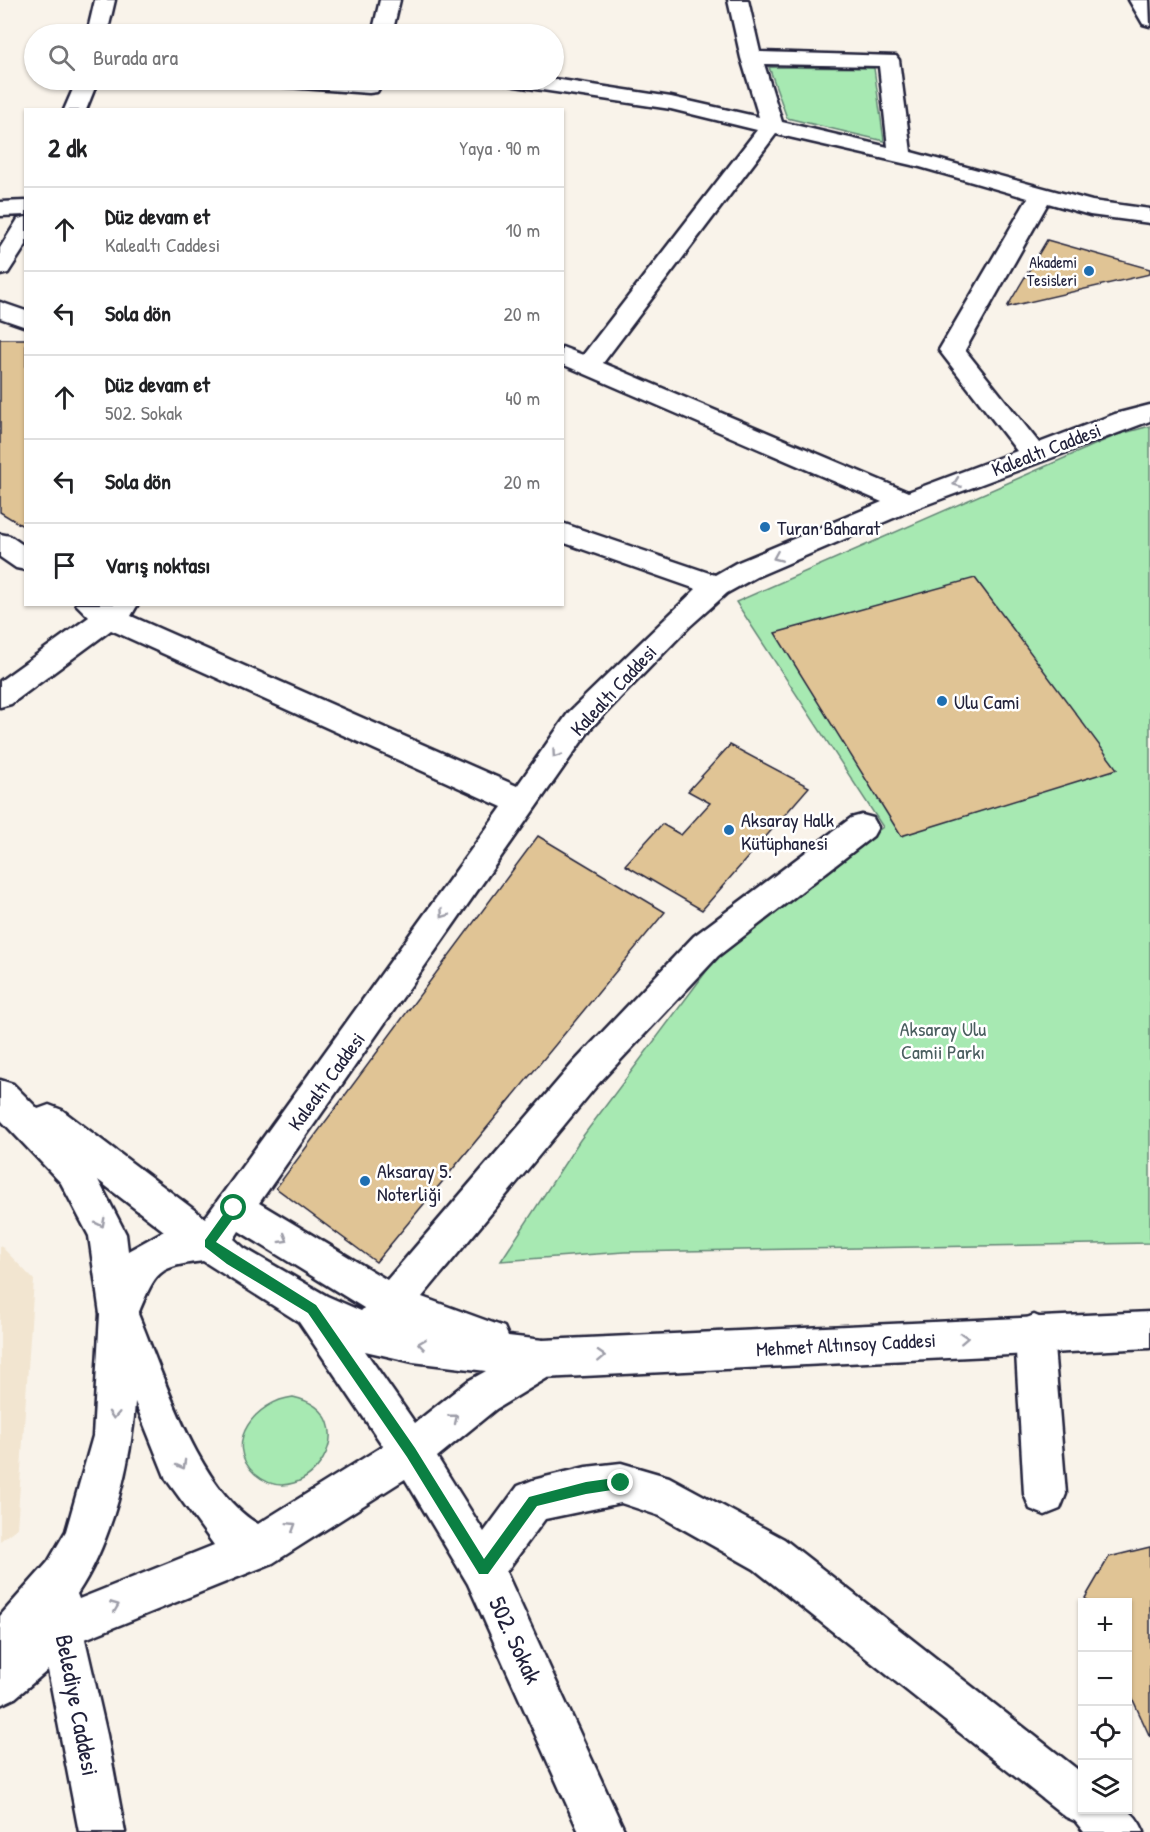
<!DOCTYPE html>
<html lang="tr">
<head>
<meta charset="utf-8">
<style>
  :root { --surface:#fff; --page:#f6f6f6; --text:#202124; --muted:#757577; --line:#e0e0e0 }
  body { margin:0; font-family:"Patrick Hand",sans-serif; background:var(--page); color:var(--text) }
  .controls { position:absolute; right:18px; bottom:18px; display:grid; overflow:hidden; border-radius:0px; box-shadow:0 2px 4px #0004 }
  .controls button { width:54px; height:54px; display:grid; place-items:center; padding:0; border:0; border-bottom:2px solid var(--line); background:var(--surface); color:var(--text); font:30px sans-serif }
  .stop { position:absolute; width:18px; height:18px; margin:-14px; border:4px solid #0b8043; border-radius:50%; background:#fff }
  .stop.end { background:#0b8043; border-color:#fff; box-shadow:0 2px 6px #0008 }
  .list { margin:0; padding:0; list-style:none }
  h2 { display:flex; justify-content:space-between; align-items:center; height:78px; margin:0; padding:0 24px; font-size:26px }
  h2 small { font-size:20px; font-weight:400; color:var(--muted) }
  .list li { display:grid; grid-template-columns:39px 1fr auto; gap:18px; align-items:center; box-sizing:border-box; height:84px; padding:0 24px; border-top:2px solid var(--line) }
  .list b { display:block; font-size:22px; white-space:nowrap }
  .list p { margin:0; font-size:20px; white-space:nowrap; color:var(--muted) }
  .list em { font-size:20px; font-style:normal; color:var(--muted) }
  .icon { flex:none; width:33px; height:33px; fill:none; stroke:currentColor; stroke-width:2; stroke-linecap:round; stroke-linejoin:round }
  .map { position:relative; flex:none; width:1150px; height:1832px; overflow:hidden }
  .search { position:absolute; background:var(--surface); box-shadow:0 2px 4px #0004; left:24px; top:24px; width:540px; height:66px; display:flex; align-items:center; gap:15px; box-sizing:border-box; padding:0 21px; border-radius:33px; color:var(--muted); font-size:22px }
  .panel { position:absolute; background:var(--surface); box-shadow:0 2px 4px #0004; left:24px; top:108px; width:540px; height:498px; border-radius:0px }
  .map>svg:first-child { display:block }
  .built { fill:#f2e5d0 }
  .green { fill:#a7e9b2; stroke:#648676; stroke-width:1.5 }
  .building { fill:#e0c495; stroke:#22223b; stroke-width:1.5 }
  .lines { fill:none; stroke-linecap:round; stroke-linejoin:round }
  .minor-casing { stroke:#22223b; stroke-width:5 }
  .major-casing { stroke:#22223b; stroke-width:5 }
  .minor { fill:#fff; fill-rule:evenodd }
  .major { fill:#fff; fill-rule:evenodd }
  .oneway { stroke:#9c9ca7 }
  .route { fill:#0b8043 }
  .poi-dot { fill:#1f6fb2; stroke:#fff; stroke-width:2 }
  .labels { text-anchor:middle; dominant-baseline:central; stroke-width:5; stroke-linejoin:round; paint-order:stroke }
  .far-poi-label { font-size:16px; fill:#22223b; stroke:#fff; text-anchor:end }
  .street-label { font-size:20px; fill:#22223b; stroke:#fff }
  .poi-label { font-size:20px; fill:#22223b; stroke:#fff; text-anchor:start }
  .park-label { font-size:20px; fill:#4a5e5f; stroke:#fff }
  .near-street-label { font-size:24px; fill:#22223b; stroke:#fff }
</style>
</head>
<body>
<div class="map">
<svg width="1150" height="1832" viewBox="0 0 1150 1832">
  <rect width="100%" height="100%" fill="#f9f3ea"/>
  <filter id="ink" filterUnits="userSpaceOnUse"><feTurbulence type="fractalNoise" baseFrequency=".0167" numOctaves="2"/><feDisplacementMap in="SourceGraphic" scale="12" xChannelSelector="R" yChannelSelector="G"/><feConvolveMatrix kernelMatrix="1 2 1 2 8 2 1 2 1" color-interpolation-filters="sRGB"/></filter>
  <g filter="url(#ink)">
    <path class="built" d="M0 1245 34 1280 17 1528 0 1541Z"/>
    <path class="green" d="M769 67 874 68 884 141 787 118Z
      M1150 426V1243L624 1252 501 1261 580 1140 732 937 883 827 736 602 1117 435Z
      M293 1397C373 1415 306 1518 255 1474 221 1443 257 1401 293 1397Z"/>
    <path class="building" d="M1047 240 1150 269V274L1007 307Z
      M0 339H26V528L0 512Z
      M975 578 1117 769 901 836 775 633Z
      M730 745 809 787 702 910 625 865 662 824 681 835 710 803 688 791Z
      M538 836 665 912 376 1262 276 1188Z
      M1150 1547V1737L1128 1689V1602H1088L1085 1598 1109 1557Z"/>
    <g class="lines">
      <g class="minor-casing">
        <path id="minor" d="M95 0H115L107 34H87Z
          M380 0H400L392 34H372Z
          M728 0H748L760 52 896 56 899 60 911 152 1092 201 1150 209V223L1090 215 1048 203 965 350 1039 443 1115 414 1150 405V421L917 508 756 577 727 593 689 627 591 728 259 1203 387 1280 574 1062 694 936 851 818 862 815 873 818 878 827 873 836 718 956 598 1084 422 1297 504 1327 508 1336 543 1340 557 1346 563 1359 557 1372 496 1409 437 1457 484 1532 518 1486 533 1480 586 1467 621 1463 669 1477 784 1539 1082 1773V1810C1115 1810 1130 1799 1144 1832H1084L1075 1821 1066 1817 754 1569 660 1516 621 1503 545 1519 506 1572 625 1832H579L468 1584 405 1479 273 1563 85 1639 107 1735 125 1832H79L48 1670 15 1698 0 1705V1616L48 1562 66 1531 93 1436 100 1314 89 1236 61 1183 0 1119V1080L13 1084 38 1109 49 1105 62 1110 205 1218 502 807 111 630 11 704 0 707V681L89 617 76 604H138L131 616 517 786 569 712 696 589 562 542V523L715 575 736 563 882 502 562 364V347L583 355 757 130 671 109 515 86 508 84 504 80 554 79 671 97 759 117 741 58ZM764 64 879 66 888 147 782 122ZM776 134 920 167 1028 198 939 350 1017 451 908 492 603 363ZM98 1180 164 1231 128 1251 126 1234ZM239 1231 364 1308 361 1311 327 1296 244 1248 234 1239ZM203 1261 299 1322 383 1446 258 1524C197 1488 165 1378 138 1314 156 1272 156 1267 203 1261ZM365 1351 413 1362 486 1371 468 1381 415 1423ZM135 1402 166 1479 214 1545 79 1599 77 1594C111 1544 132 1462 135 1402Z
          M1129 0H1149L1150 26 1143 24Z
          M77 80H98L86 110H64Z
          M264 80H354L377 82 380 87 377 92 369 93 275 86 268 84Z
          M26 201V215L0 216V202Z
          M26 217V245L8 273 0 275V248L18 219Z
          M0 302 26 311V327L0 318Z
          M0 534 10 536 26 547V570L16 568 0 557Z
          M1034 1315 1048 1321 1053 1334 1066 1494 1060 1509 1045 1515 1030 1509 1024 1494 1015 1334 1020 1321Z"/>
      </g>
      <g class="major-casing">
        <path id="major" d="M1150 1312V1348L543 1378 529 1372 523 1359 529 1346 543 1340Z"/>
      </g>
      <use href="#minor" class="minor"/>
      <use href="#major" class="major"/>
    </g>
    <defs><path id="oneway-chevron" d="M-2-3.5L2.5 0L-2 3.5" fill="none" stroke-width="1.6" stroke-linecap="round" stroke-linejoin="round" transform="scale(1.5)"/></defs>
    <g class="oneway">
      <use href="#oneway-chevron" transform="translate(957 483) rotate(160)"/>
      <use href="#oneway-chevron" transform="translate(777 557) rotate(157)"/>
      <use href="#oneway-chevron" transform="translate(556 754) rotate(125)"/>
      <use href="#oneway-chevron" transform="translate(444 914) rotate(125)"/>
      <use href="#oneway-chevron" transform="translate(101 1223) rotate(63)"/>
      <use href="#oneway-chevron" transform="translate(284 1239) rotate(31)"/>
      <use href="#oneway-chevron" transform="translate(964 1338) rotate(-3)"/>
      <use href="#oneway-chevron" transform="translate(422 1344) rotate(-172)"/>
      <use href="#oneway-chevron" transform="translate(601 1356) rotate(-3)"/>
      <use href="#oneway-chevron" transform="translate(114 1415) rotate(93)"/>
      <use href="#oneway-chevron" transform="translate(454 1418) rotate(-39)"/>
      <use href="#oneway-chevron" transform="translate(182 1465) rotate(61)"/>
      <use href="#oneway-chevron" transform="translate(292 1526) rotate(-32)"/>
      <use href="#oneway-chevron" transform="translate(115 1606) rotate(-22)"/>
    </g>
  </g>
  <path class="route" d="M234 1203 240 1208 238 1212 216 1242 316 1305 415 1448 484 1559 529 1497 586 1482 621 1477 627 1483 625 1488 586 1494 537 1506 488 1574H479L407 1457 308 1313 227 1264 205 1247V1240L230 1205Z"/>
  <g class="poi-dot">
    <circle cx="1089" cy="271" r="6"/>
    <circle cx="765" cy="527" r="6"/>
    <circle cx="942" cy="701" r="6"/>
    <circle cx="729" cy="830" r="6"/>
    <circle cx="365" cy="1181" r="6"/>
  </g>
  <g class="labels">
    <g class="far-poi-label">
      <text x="1077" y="262">Akademi<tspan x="1077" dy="18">Tesisleri</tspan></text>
    </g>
    <g class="street-label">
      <text transform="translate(1046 449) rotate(-21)">Kalealtı Caddesi</text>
      <text transform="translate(613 690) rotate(-47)">Kalealtı Caddesi</text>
      <text transform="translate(326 1081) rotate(-54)">Kalealtı Caddesi</text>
      <text transform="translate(846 1344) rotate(-3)">Mehmet Altınsoy Caddesi</text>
    </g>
    <g class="poi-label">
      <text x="777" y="527">Turan Baharat</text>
      <text x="954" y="701">Ulu Cami</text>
      <text x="741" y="819">Aksaray Halk<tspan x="741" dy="23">Kütüphanesi</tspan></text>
      <text x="377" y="1170">Aksaray 5.<tspan x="377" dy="23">Noterliği</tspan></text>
    </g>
    <g class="park-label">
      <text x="943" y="1028">Aksaray Ulu<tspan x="943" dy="23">Camii Parkı</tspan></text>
    </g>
    <g class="near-street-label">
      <text transform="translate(516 1640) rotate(65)">502. Sokak</text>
      <text transform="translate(78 1705) rotate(79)">Belediye Caddesi</text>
    </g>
  </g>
</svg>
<div class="controls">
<button>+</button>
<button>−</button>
<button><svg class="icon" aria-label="locate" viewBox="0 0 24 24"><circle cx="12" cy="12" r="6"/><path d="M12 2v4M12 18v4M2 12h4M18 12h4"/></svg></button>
<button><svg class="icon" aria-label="layers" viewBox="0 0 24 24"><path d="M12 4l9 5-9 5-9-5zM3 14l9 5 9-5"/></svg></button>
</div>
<div class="stop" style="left:234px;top:1208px"></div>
<div class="stop end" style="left:621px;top:1483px"></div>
<div class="search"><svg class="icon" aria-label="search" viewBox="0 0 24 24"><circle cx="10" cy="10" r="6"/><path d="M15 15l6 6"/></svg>Burada ara</div>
<section class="panel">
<h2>2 dk<small>Yaya · 90 m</small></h2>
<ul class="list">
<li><svg class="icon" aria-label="ahead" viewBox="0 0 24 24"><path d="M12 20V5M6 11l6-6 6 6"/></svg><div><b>Düz devam et</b><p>Kalealtı Caddesi</p></div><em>10 m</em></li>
<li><svg class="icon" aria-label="left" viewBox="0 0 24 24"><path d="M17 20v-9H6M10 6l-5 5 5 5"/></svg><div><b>Sola dön</b></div><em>20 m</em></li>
<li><svg class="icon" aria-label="ahead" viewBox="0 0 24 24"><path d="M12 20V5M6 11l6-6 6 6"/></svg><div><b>Düz devam et</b><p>502. Sokak</p></div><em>40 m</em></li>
<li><svg class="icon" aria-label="left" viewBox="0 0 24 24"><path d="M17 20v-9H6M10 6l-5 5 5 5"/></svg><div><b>Sola dön</b></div><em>20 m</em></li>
<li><svg class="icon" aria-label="arrive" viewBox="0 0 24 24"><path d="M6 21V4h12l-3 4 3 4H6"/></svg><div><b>Varış noktası</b></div></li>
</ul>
</section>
</div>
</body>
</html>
